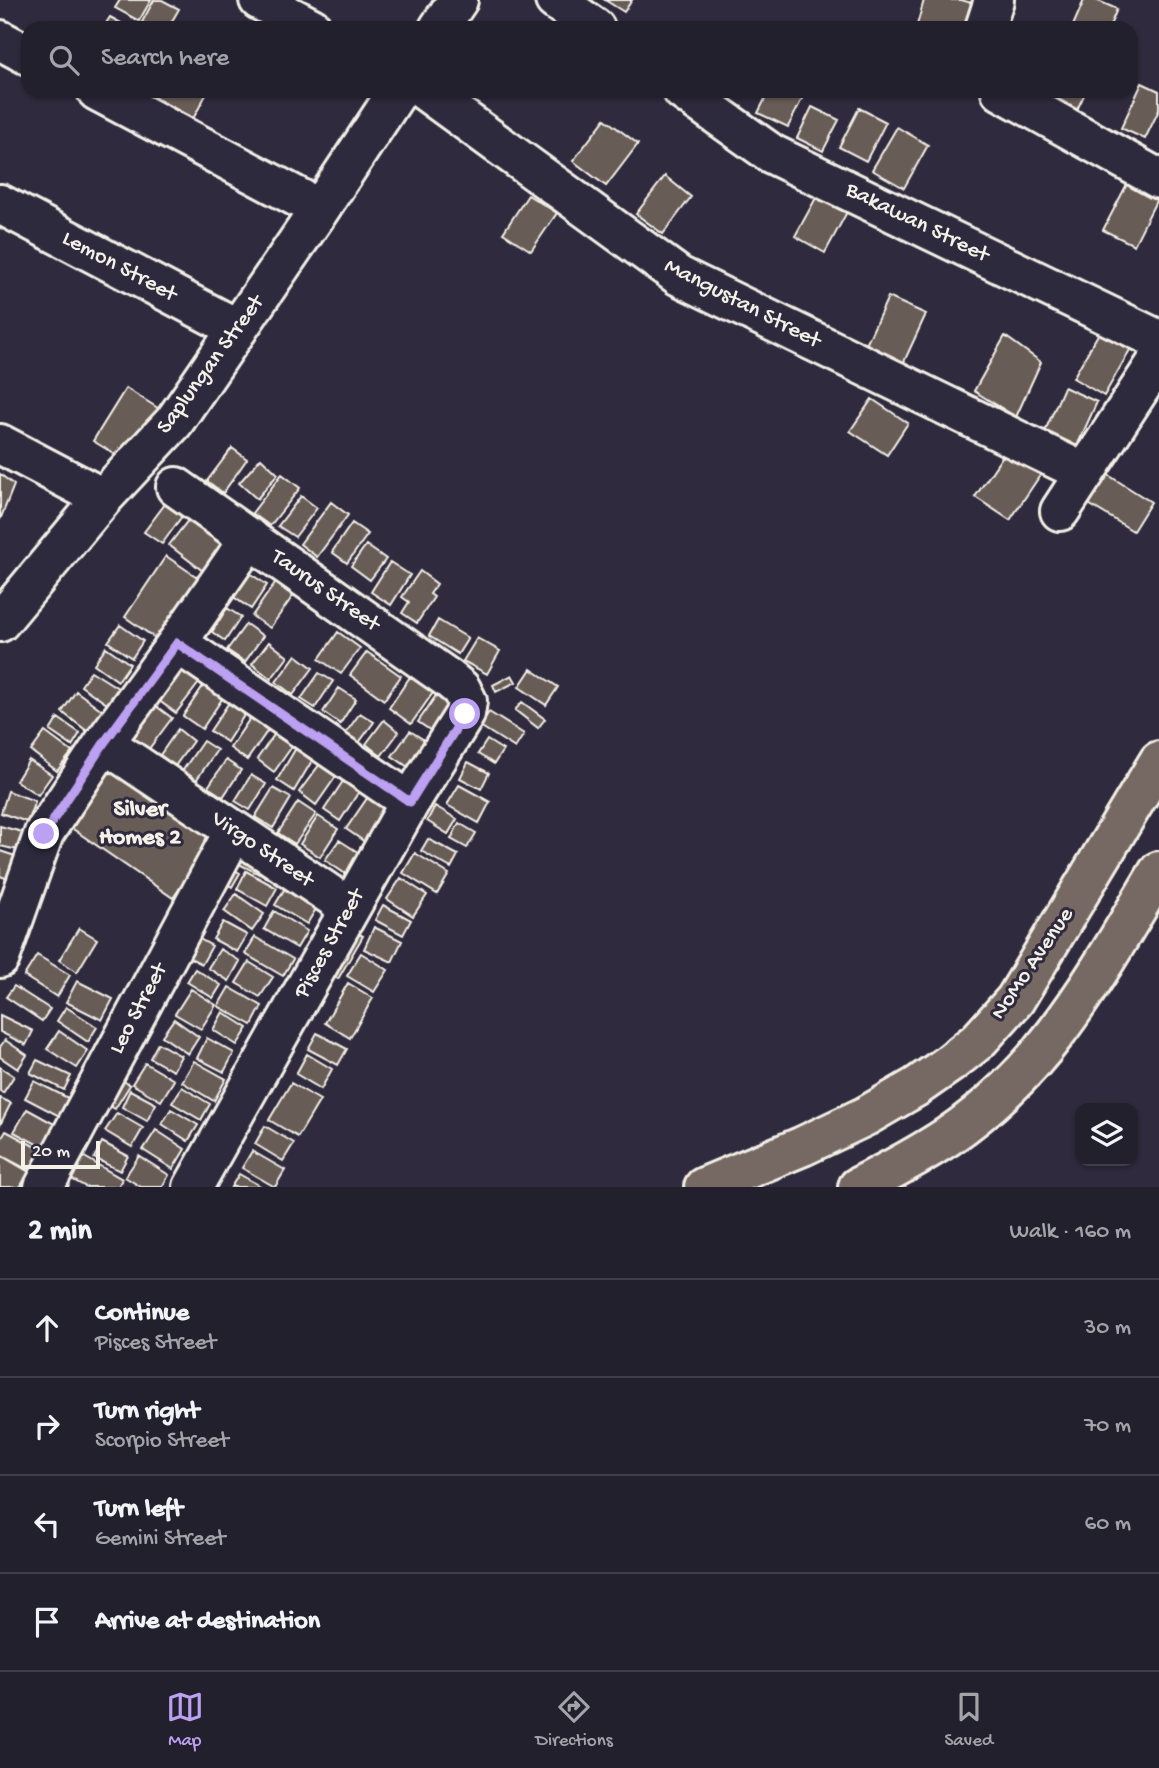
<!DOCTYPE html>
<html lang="en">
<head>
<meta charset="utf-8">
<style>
  :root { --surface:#23202e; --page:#2f2d3a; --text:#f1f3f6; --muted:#a3a3aa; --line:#403e4a; --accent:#bca0f2 }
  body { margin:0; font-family:"Gochi Hand",sans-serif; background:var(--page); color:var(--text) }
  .controls { position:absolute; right:21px; bottom:21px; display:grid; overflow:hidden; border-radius:14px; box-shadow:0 2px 5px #0004 }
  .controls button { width:63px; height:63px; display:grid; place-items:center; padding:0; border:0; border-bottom:2px solid var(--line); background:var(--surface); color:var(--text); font:35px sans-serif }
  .scale { position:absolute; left:21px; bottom:18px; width:79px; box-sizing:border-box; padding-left:7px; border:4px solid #f4f1e8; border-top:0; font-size:19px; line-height:24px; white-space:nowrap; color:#f4f1e8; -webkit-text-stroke:5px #2f2a3d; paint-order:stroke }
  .stop { position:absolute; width:21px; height:21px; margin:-16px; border:5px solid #bca0f2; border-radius:50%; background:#fff }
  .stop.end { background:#bca0f2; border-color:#fff; box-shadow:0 2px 7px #0008 }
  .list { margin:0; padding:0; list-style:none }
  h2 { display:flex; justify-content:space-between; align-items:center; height:91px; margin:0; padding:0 28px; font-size:30px }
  h2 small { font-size:23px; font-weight:400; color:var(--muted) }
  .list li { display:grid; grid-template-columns:46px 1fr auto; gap:21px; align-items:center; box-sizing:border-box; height:98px; padding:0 28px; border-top:2px solid var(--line) }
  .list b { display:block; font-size:26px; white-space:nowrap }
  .list p { margin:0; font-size:23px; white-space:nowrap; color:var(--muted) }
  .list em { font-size:23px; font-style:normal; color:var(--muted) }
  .icon { flex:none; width:38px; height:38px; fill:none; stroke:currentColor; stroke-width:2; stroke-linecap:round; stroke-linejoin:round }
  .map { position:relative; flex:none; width:1159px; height:1187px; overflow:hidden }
  .search { position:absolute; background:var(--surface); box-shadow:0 2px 5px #0004; left:21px; right:21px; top:21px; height:77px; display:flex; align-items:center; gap:18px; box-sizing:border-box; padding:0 24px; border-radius:21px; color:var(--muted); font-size:26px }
  .sheet { height:483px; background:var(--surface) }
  nav { display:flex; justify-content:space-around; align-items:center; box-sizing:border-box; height:98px; border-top:2px solid var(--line); background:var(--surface); font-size:19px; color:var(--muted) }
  nav a { display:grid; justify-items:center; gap:4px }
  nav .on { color:var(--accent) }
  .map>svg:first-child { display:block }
  .building { fill:#675b57; stroke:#f4f1e8; stroke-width:2 }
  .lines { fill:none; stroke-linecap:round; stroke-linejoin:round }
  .minor-casing { stroke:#f4f1e8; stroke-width:44 }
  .major-casing { stroke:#f4f1e8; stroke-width:44 }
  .minor { stroke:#2f2a3d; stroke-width:38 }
  .major { stroke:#766964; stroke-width:38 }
  .route { stroke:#bca0f2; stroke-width:9 }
  .labels { text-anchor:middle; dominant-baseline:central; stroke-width:6; stroke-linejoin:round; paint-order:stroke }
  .street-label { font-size:23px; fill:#f4f1e8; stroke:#2f2a3d }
  .neighbourhood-label { font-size:24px; font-weight:bold; fill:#f4f1e8; stroke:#2f2a3d }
</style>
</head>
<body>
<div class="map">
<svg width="1159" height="1187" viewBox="0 0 1159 1187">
  <rect width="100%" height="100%" fill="#2f2a3d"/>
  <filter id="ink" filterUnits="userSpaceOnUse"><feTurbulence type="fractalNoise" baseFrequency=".0143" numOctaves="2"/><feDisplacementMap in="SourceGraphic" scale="14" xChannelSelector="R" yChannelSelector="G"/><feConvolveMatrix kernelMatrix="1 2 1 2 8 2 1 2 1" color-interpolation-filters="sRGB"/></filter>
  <g filter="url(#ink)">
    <path class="building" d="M120 0H151L139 21 115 8Z
      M154 0H162L179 9 168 28H153L142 22Z
      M605 0H632L624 12Z
      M924 0H961L972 3 965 28H927L917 25Z
      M1084 0H1096L1117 9 1109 28H1072Z
      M110 17 130 28H103Z
      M1142 83 1159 91V110L1145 139 1121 128Z
      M142 91H208L193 119Z
      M769 91H806L788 127 758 113Z
      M1061 91H1086L1076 112 1056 102Z
      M812 107 839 120 823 151 797 138Z
      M859 108 886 122 866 161 839 147Z
      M605 119 638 144 606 186 573 161Z
      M897 127 928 145 904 188 872 170Z
      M665 176 691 197 663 234 636 214Z
      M1128 182 1158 197 1134 245 1103 230Z
      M528 195 557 213 531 251 503 233Z
      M817 196 847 212 825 253 795 236Z
      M888 297 926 314 903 364 865 347Z
      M1100 331 1131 348 1104 396 1073 378Z
      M1005 336 1041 362 1016 417 974 391Z
      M1064 387 1097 402 1077 446 1045 431Z
      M126 388 161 410 128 462 93 441Z
      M872 399 908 423 887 455 850 431Z
      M232 448 247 459 223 493 207 481Z
      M1006 451 1041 474 1010 520 975 497Z
      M261 458 278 474 257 499 239 483Z
      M1105 473 1151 502 1133 531 1087 503Z
      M0 474 14 485 0 520Z
      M282 474 300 488 270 526 252 513Z
      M301 496 317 508 295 537 278 526Z
      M168 500 185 512 162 544 144 532Z
      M331 502 348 515 317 557 300 544Z
      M189 519 223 546 203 571 169 545Z
      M352 523 368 534 347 563 332 552Z
      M366 545 386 559 370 580 351 566Z
      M166 556 200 579 158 640 125 617Z
      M390 562 410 575 391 605 371 592Z
      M420 571 437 584 430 594 434 597 417 623 402 613 409 602 402 597Z
      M248 572 267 585 251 609 232 596Z
      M275 583 293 596 270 628 252 616Z
      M227 608 241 617 225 641 212 632Z
      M438 620 468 638 458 654 429 636Z
      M246 624 263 636 245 662 227 650Z
      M120 625 143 641 132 658 108 642Z
      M338 632 360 648 341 674 319 659Z
      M477 638 500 651 487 674 463 661Z
      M269 642 288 657 271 679 252 664Z
      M106 647 130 664 118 681 94 664Z
      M367 652 401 676 384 700 350 675Z
      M296 655 313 668 293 695 276 682Z
      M188 662 205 675 176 713 158 700Z
      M531 669 558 687 546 705 519 687Z
      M91 671 118 688 107 704 81 686Z
      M414 671 437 687 411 724 389 708Z
      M319 673 333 681 315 708 301 699Z
      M512 675 516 682 496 692 493 685Z
      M209 677 228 690 202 729 183 716Z
      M339 688 356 699 340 724 323 712Z
      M76 691 106 713 91 734 62 712Z
      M437 694 452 704 433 732 418 722Z
      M232 698 248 709 227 742 210 731Z
      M522 702 545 719 538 728 515 710Z
      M156 706 172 718 145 754 130 743Z
      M255 711 273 723 247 760 230 748Z
      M489 712 524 734 515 748 480 726Z
      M360 713 374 722 358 744 345 734Z
      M58 718 80 733 72 746 50 731Z
      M384 720 399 732 381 756 366 744Z
      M281 725 298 738 274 772 257 759Z
      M178 729 193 741 175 766 160 755Z
      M410 731 429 743 411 769 392 756Z
      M45 732 72 752 57 771 31 751Z
      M487 740 503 750 494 764 478 754Z
      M203 741 217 750 195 782 181 773Z
      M296 748 313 759 294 791 277 780Z
      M29 760 52 775 38 795 16 781Z
      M226 760 241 770 223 797 208 787Z
      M323 760 339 772 316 805 299 792Z
      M468 762 489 773 481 789 460 778Z
      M114 763 217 834 173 898 70 827Z
      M349 772 365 782 340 821 324 810Z
      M251 775 266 784 250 810 235 801Z
      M459 785 490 802 479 823 447 805Z
      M273 788 291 798 273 828 255 817Z
      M8 791 35 801 27 822 1 813Z
      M370 794 391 809 368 844 346 829Z
      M298 802 316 814 295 844 278 833Z
      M435 806 457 819 448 834 427 821Z
      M318 816 338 829 320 857 300 844Z
      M459 823 476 833 467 848 451 839Z
      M0 826 26 833 22 851 0 846Z
      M428 839 458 855 451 868 421 851Z
      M339 840 367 858 353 879 325 860Z
      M0 851 15 856 8 879 0 876Z
      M246 851 286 871 279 884 239 864Z
      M415 853 449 874 437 894 403 873Z
      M228 866 240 873 232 887 220 880Z
      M246 871 277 888 267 906 237 889Z
      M401 878 427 895 413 916 387 899Z
      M288 883 320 902 307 924 275 905Z
      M236 894 264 914 252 931 224 911Z
      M383 905 411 920 403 935 375 920Z
      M274 911 307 931 297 948 264 929Z
      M223 922 247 935 237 952 213 939Z
      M374 927 402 941 392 962 364 949Z
      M79 928 97 939 77 972 59 960Z
      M350 929 363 936 338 979 326 972Z
      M196 937 212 946 202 964 186 956Z
      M255 937 293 959 283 976 245 954Z
      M220 949 240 961 229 981 208 968Z
      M361 953 388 970 374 992 347 976Z
      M37 955 70 975 57 997 24 976Z
      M249 962 273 977 260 997 236 983Z
      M195 969 221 985 213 998 187 982Z
      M77 981 113 999 102 1020 66 1002Z
      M348 983 373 998 350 1038 325 1023Z
      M14 986 50 1009 42 1021 6 997Z
      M229 987 262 1006 252 1025 218 1006Z
      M191 989 216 1005 201 1029 175 1014Z
      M66 1007 97 1027 88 1042 57 1021Z
      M223 1012 248 1028 237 1045 213 1030Z
      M0 1015 33 1031 26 1045 0 1032Z
      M174 1019 199 1037 188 1054 162 1036Z
      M59 1031 88 1051 77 1068 47 1049Z
      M317 1033 347 1049 338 1065 308 1049Z
      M207 1038 234 1053 224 1072 197 1058Z
      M5 1040 27 1055 18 1069 0 1057V1047Z
      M158 1043 181 1056 173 1071 150 1058Z
      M307 1054 332 1069 321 1089 296 1074Z
      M37 1060 71 1076 64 1090 30 1073Z
      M194 1061 226 1079 214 1101 182 1082Z
      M145 1063 174 1080 161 1101 132 1084Z
      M0 1067 14 1076 3 1093 0 1091Z
      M118 1078 130 1085 115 1109 103 1102Z
      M34 1081 72 1100 63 1118 25 1098Z
      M291 1083 320 1100 298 1137 269 1120Z
      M182 1087 210 1104 201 1120 172 1103Z
      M130 1090 156 1104 147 1121 122 1107Z
      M0 1098 11 1103 0 1125Z
      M27 1109 56 1125 44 1148 14 1132Z
      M171 1109 198 1125 188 1141 162 1124Z
      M117 1113 143 1128 132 1147 105 1131Z
      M265 1126 294 1143 283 1161 255 1144Z
      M156 1130 185 1149 173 1169 143 1150Z
      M6 1131 45 1152 34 1173 0 1155V1141Z
      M102 1142 128 1156 120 1171 94 1158Z
      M252 1151 285 1170 275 1187 242 1168Z
      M0 1155 29 1172 20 1187H0Z
      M81 1155 122 1179 118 1187H86L68 1177Z
      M139 1156 169 1175 162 1187H141L125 1177Z
      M239 1174 262 1187H231Z"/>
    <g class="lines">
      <g class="minor-casing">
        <path id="minor" d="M259 0 312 28
          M555 0 595 28
          M439 28 458 0
          M985 28 994 0
          M0 40 28 55
          M97 91 320 209
          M425 91 679 276 1085 473
          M683 91 772 154 1159 340
          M1001 91 1159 179
          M0 204 238 329
          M0 444 103 498
          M176 487 449 679 461 689 467 701 465 714 410 802 193 1187
          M1060 511 1159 359
          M0 622 103 498 174 422 320 209 398 91
          M177 643 410 802
          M104 743 350 908
          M0 958 44 833 104 743 177 643 250 538
          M44 1187 234 831"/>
      </g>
      <g class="major-casing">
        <path id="major" d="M704 1187 803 1146 866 1116 916 1087 949 1064 978 1041 1015 1000 1159 761
          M858 1187C888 1172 918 1156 947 1137 987 1110 1026 1073 1055 1034 1094 983 1126 926 1159 871"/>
      </g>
      <use href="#minor" class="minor"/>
      <use href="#major" class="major"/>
    </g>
  </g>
  <g class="lines" filter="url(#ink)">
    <path class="route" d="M44 834 104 743 177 643 410 802 465 714"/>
  </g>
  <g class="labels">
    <g class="street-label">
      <text transform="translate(917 223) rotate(26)">Bakawan Street</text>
      <text transform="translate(119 267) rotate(28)">Lemon Street</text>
      <text transform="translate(742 304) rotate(27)">Mangustan Street</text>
      <text transform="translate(211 365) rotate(-54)">Saplungan Street</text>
      <text transform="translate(325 591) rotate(35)">Taurus Street</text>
      <text transform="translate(262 850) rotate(34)">Virgo Street</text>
      <text transform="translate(330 944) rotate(-61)">Pisces Street</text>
      <text transform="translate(1033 964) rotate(-56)">NoMo Avenue</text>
      <text transform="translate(139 1009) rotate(-62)">Leo Street</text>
    </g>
    <g class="neighbourhood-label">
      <text x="140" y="810">Silver<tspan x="140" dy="28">Homes 2</tspan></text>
    </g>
  </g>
</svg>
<div class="controls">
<button><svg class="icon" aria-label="layers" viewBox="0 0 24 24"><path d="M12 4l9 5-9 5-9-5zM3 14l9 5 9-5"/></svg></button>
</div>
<div class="scale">20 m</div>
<div class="stop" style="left:465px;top:714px"></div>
<div class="stop end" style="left:44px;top:834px"></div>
<div class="search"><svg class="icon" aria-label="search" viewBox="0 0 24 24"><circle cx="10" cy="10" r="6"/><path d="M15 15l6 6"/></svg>Search here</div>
</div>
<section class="sheet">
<h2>2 min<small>Walk · 160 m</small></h2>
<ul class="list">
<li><svg class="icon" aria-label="ahead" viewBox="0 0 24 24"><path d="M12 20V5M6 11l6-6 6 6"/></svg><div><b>Continue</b><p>Pisces Street</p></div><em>30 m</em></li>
<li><svg class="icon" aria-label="right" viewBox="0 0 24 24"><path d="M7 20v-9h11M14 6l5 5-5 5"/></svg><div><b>Turn right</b><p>Scorpio Street</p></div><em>70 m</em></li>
<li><svg class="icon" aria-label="left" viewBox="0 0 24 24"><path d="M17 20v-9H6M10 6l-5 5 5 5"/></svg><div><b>Turn left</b><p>Gemini Street</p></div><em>60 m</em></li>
<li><svg class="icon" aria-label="arrive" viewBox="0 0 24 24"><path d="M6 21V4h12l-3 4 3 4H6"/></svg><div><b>Arrive at destination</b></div></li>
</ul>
</section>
<nav>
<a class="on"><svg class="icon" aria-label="map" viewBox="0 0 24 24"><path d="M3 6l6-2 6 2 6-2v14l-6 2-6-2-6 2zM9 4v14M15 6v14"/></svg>Map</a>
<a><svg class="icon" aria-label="directions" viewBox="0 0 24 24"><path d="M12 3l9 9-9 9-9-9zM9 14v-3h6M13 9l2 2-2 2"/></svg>Directions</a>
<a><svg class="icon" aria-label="saved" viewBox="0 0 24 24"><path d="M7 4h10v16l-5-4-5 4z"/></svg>Saved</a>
</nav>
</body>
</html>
